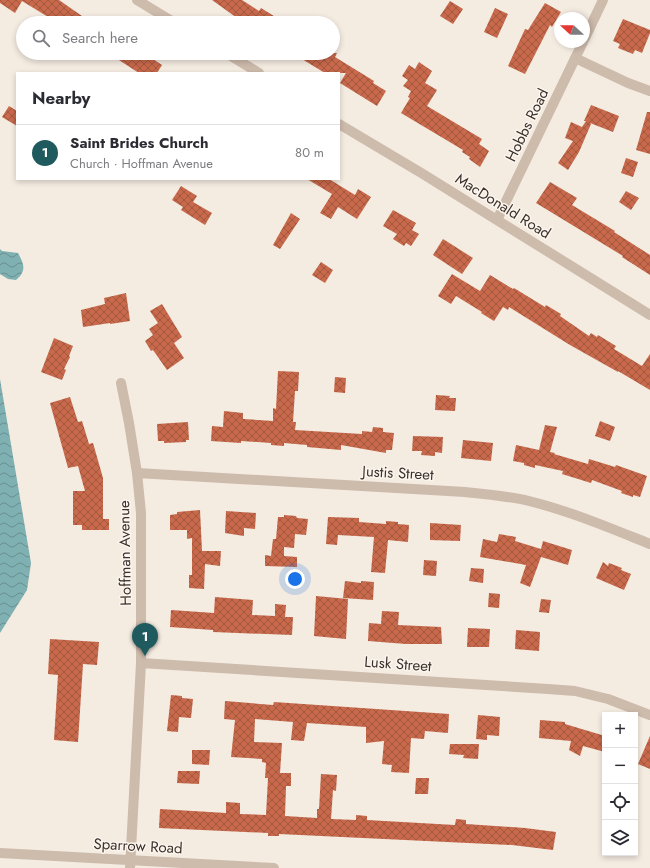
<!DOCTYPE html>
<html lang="en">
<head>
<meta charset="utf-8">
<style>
  :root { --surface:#fff; --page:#f7f7f7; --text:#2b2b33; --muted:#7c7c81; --line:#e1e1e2; --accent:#1f5a5e }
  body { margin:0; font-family:Jost,sans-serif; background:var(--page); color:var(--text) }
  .controls { position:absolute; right:12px; bottom:12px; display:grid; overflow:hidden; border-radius:0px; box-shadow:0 2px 6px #0003 }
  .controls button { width:36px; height:36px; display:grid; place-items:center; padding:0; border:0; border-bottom:1px solid var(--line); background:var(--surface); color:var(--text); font:20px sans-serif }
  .compass { position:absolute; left:554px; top:12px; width:36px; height:36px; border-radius:50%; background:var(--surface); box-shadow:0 2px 6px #0003; rotate:291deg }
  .you { position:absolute; left:295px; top:579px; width:14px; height:14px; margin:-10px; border:3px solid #fff; border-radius:50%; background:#1a73e8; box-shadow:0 0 0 6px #1a73e833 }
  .badge { display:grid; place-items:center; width:26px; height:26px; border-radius:50%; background:var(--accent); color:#fff; font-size:13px; font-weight:700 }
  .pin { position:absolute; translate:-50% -33px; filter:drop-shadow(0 1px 2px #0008) }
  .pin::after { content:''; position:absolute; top:21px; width:14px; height:12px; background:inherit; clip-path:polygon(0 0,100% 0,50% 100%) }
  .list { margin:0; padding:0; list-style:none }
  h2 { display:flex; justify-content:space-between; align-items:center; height:52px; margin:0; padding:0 16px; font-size:17px }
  h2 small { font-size:13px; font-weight:400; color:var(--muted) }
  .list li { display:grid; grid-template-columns:26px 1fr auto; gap:12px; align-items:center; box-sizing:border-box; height:56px; padding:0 16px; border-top:1px solid var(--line) }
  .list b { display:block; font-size:15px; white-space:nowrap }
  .list p { margin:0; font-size:13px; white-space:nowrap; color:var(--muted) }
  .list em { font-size:13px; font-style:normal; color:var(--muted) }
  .icon { flex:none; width:22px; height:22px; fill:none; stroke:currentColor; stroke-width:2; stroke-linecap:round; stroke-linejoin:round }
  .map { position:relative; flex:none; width:650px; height:868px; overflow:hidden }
  .search { position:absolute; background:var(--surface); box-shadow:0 2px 6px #0003; left:16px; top:16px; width:324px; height:44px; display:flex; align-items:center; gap:10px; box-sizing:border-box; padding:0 14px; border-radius:22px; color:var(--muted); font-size:15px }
  .panel { position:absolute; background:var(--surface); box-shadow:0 2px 6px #0003; left:16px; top:72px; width:324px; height:108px; border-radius:0px }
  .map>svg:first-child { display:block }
  .water { fill:url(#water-waves) }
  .building { fill:url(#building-cross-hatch) }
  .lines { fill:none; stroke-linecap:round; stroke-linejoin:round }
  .minor { stroke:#cdbbac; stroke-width:10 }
  .labels { text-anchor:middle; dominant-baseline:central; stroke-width:3; stroke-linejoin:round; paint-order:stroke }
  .street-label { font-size:15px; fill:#3b302b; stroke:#fbf5ee }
</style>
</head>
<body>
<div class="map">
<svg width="650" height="868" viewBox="0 0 650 868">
  <defs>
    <pattern id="water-waves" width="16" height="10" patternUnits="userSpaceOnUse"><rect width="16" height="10" fill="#7fb0b2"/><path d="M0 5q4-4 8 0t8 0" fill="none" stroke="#699091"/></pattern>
    <pattern id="building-cross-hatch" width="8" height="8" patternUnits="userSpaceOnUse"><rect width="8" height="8" fill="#c8694b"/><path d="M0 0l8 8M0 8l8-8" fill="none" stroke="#a4573f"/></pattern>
  </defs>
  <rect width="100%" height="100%" fill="#f4ebe1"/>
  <path class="water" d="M0 249 2 251 18 253C24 264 27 271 16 280L8 279 0 274Z
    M0 379 31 563 27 590 0 633Z"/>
  <path class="building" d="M0 0H59L92 23H58L22 1 15 13 0 3Z
    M212 0H242L259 11 261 8 285 23H244Z
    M450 1 463 9 453 24 440 16Z
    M545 3 561 12 552 27 550 25 525 74 508 66 525 29 528 30Z
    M495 8 508 14 497 38 484 32Z
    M623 19 650 30V33L642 53 635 50 633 54 618 48 620 44 613 41Z
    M108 53H144L162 65 157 73H139Z
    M292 53H337L335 57 374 81 373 83 386 91 377 106 340 83 346 73H325Z
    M419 62 432 71 425 83 437 90 427 106 482 139 479 144 489 151 480 167 469 159 470 157 462 152 463 150 401 113 410 98 408 97 411 91 403 86 408 80 402 76 409 65 415 69Z
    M591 105 619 116 613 132 590 123 591 124 579 152 568 170 558 163 573 141 565 138 571 122 582 127 586 121H584Z
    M9 106 17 111V126L2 117Z
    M647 112H650V154L636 150Z
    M626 158 638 162 633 177 621 173Z
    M307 179H329L355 195 358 189 371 197 357 219 338 207 331 219 320 213 332 194Z
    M550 182 577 198 572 205 615 231 614 232 650 255V275L622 257 623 256 536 203Z
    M181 186 197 196 193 202 212 213 205 225 181 210 183 207 172 200Z
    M626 191 639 198 631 210 619 202Z
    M393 210 416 223 412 230 419 234 411 246 406 243 404 246 393 239 397 234 383 226Z
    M291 213 300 219 280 249 273 245Z
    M443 239 473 258 462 274 433 255Z
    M321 262 333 270 325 283 312 275Z
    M452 274 480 291 490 275 513 289 514 288 545 307 546 305 561 314 560 316 589 336 591 333 597 337 598 335 616 346 614 349 642 366 650 354V390L618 371V372L570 345 509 307 508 310 503 307 494 321 481 313 482 312 456 296 451 304 438 296Z
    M126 293 130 321 110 324V323L83 327 81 310 105 304 104 298Z
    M162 304 182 337 174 343 184 358 167 370 153 350 151 351 145 341 153 335 149 329 158 323 150 311Z
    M54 338 73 346 69 356 70 357 64 369 66 370 62 380 41 372Z
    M278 371 299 372 298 391H295L293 422H296L295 430 362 434V431L372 432 373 427 383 428V432L394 433 392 450H386V453L341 445V450L307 447V445L284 443V446L271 445V443L241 441V443L211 441 212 426 223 427 224 411 243 413V419L273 421V408L276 409Z
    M335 377 346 378 345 393 334 392Z
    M436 395 450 396 449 398H456L455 411 435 410Z
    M70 397 78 422 82 421 89 444 93 443 103 478V519H109V530H82V525H73V491H85L78 466 68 468 50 403Z
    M600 421 615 427 610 441 595 436Z
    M188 422 189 440H186V442L164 443V441H158L157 424Z
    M545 425 557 427 550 452 555 453 554 454 588 464 589 459 615 467 616 465 647 476 640 497 633 495V497L621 493 622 491 592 480 591 483 562 474 563 471 535 465V468L524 465V463L513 461 516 445 539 450Z
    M413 436 443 437 442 453 435 452V456L421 455 422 451H412Z
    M463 440 493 443 491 461 461 458Z
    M200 510 202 551H221L220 566 205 564 204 589 189 588V575H192V538L187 539V530H170V515L177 514V512Z
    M226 511 256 513 255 529 244 528V536L225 533Z
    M284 515 296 516 297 518 308 519 306 535 295 534 294 548 284 547V556L297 557V567L265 566V555L271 556 273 539H276L278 517H284Z
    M328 517 359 518V522L386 524V521L398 522V524L409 525 408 542 388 540 385 573 371 572 374 537 338 535 337 545 326 544Z
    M430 523 461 525 460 541 430 540Z
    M499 534 516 537 515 541 541 549 543 541 572 550 568 565 541 557 530 587 520 583 526 565 480 557 483 539 497 542Z
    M424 560 437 561 436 576 423 575Z
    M603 562 608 566 609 563 622 568 621 570 631 574 624 590 596 578Z
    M471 568 484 569 483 583 469 581Z
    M345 581 361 583V581L374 582 373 600 343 598Z
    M489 593 500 594 499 608 488 607Z
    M316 596 348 599 346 639 314 636Z
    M215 597 253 600 252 615 275 616V604L286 605 285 617H293L292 635 213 632V630L170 627 171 610 214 613Z
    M541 599 551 600 549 613 539 612Z
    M382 611 399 612 398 625 441 627 442 644H406L368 641 369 623 381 624Z
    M468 628 490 629 489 647H467Z
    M516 630 540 632 539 651 515 649Z
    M50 639 99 642 97 665 83 664 78 742 54 740 58 675 48 674Z
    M171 695 182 696V698L193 699 191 718 179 717 178 732 167 731Z
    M225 701 273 705 274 702 449 714 448 733 425 731 424 739 411 738 409 773 391 772 392 765 382 764 384 741 366 743V727L307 723 304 741 291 740 293 722 255 719 254 742 282 743 280 773H291V786H286L285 816 317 818V809H319L321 774 337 775 336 791 333 790 331 819 356 820V815L367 816V820L455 825 456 819 466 820V824L525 828 556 832 553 850 512 845 279 834V836H268V833L159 828 160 809 226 813V802L240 803V814L266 815 268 778H265L266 763 262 762V759L231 757 235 720 224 719Z
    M478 715 500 717 499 736 487 735V740L476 739Z
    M540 720 565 722V724L605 736V752L583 746 580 756 569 750 571 741 539 738Z
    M650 736V769L638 764Z
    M450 744H479L478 759 463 758 464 755 449 754Z
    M192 750H210L209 765 192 764Z
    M178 771H200L199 784 177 783Z
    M416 778H429L428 794H415Z"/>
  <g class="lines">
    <path class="minor" d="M137 0 175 23
      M584 40 603 0
      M226 53 259 73
      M575 58 628 83 650 91
      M339 124 423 174 650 315
      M497 220 583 42
      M121 383 129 423 137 473 141 513V663L130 868
      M137 473 465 492C486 494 508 496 529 501 570 511 610 528 650 544
      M141 663 548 689 575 691 608 699 650 715
      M0 853 274 868"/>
  </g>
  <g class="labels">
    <g class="street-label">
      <text transform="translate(527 125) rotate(-64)">Hobbs Road</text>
      <text transform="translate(503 206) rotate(32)">MacDonald Road</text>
      <text transform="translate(398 473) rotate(3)">Justis Street</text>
      <text transform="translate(125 553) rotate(-91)">Hoffman Avenue</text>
      <text transform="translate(398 664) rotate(4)">Lusk Street</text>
      <text transform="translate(138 846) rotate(3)">Sparrow Road</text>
    </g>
  </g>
</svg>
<div class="controls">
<button>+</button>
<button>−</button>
<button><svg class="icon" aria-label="locate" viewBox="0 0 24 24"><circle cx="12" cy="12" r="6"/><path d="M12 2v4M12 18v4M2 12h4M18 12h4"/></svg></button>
<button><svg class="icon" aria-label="layers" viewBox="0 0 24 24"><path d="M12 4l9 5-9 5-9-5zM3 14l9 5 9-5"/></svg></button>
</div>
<svg class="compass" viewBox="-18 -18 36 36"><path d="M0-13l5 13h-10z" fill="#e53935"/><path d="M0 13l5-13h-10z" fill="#7c7c81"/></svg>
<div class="you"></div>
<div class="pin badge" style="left:145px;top:656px">1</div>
<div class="search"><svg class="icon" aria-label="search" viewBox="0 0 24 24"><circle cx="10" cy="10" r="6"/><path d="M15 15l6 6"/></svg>Search here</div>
<section class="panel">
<h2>Nearby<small></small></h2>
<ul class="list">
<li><span class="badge">1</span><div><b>Saint Brides Church</b><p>Church · Hoffman Avenue</p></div><em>80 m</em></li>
</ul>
</section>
</div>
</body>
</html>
